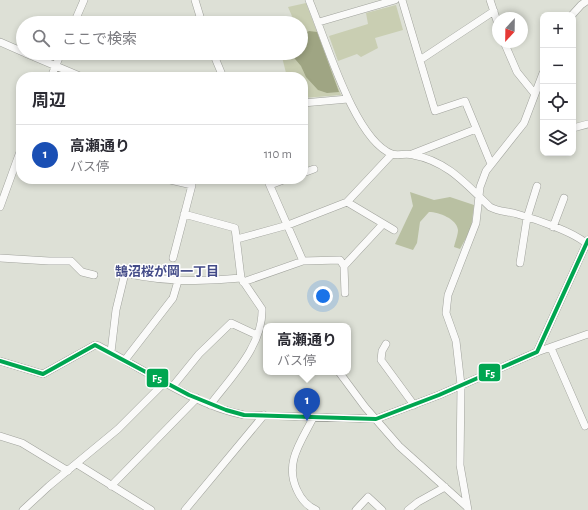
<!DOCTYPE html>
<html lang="ja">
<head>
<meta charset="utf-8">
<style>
  :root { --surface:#fff; --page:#f7f7f7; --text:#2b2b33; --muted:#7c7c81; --line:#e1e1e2; --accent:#5c5e57 }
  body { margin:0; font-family:"Alegreya Sans","Noto Sans JP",sans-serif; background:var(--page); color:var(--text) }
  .controls { position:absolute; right:12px; top:12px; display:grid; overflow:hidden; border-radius:8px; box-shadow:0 2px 6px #0003 }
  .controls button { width:36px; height:36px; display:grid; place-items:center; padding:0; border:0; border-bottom:1px solid var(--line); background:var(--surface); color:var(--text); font:20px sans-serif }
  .compass { position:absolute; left:492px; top:12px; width:36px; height:36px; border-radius:50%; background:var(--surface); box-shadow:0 2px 6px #0003; rotate:202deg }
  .you { position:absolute; left:323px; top:296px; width:14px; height:14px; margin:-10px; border:3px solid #fff; border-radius:50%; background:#1a73e8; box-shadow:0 0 0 6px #1a73e833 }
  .badge { display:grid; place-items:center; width:26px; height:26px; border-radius:50%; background:var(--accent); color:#fff; font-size:13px; font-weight:700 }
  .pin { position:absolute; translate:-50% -33px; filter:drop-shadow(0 1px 2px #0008) }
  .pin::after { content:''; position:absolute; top:21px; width:14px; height:12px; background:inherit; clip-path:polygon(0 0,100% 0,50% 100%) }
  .popup { position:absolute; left:263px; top:323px; width:88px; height:52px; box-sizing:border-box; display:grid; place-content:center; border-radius:8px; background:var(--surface); filter:drop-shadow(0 1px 3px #0005); font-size:13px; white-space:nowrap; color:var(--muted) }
  .popup b { font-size:15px; color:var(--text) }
  .popup::after { content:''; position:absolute; left:50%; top:100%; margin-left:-8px; border:8px solid transparent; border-top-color:var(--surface) }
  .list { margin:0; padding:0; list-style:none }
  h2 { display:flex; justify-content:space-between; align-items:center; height:52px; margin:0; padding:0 16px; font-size:17px }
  h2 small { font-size:13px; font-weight:400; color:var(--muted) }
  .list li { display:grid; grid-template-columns:26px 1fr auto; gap:12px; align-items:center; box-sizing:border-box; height:60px; padding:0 16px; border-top:1px solid var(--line) }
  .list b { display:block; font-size:15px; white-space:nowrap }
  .list p { margin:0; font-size:13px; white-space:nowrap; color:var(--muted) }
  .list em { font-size:13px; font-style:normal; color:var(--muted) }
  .icon { flex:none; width:22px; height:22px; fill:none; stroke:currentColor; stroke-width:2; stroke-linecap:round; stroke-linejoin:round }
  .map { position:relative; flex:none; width:588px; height:510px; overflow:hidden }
  .search { position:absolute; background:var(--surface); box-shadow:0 2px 6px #0003; left:16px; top:16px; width:292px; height:44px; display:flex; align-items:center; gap:10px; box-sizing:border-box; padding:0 14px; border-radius:22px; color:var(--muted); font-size:15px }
  .panel { position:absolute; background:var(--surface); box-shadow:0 2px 6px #0003; left:16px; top:72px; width:292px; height:112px; border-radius:16px }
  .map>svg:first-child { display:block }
  .green { fill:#c9ceb2 }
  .forest { fill:#b9c0a2 }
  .water { fill:#9fa583 }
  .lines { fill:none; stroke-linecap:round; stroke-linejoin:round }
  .minor-casing { stroke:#a0a29c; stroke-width:8 }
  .minor { stroke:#fafaf9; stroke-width:7 }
  .bus-1-casing { stroke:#fff; stroke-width:7 }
  .bus-1 { stroke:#00a651; stroke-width:4 }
  .labels { text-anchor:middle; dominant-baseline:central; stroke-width:3; stroke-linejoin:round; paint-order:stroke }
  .neighbourhood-label { font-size:13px; font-weight:bold; fill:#434b88; stroke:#fff }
  .line-badge { stroke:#fff; stroke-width:1.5 }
  .badge-label { font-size:11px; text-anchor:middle; font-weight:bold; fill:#fff }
</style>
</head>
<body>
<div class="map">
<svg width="588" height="510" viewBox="0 0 588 510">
  <rect width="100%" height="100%" fill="#dde0d6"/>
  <path class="green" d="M306 3 341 95 303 98V77H287L281 53H301V23H295L288 7Z
    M396 5 403 30 375 38 378 48 361 57 357 54 338 61 329 36 368 24 366 13Z"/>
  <path class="forest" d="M410 192 434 200 450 197 474 205 471 229 460 249 454 247C455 242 458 235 458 230 457 219 439 212 429 212L420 222 417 243 413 250 395 244 413 206Z"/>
  <path class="water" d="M309 31 317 32 339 92 327 93 318 90 306 77 301 66 290 53H301V36Z"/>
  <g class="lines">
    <g class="minor-casing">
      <path id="minor" d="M195 0 202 23
        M309 0C325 37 354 140 392 154 398 156 406 153 413 155 447 161 466 184 490 207 499 212 507 211 517 214 535 219 575 232 588 245
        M402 0 435 111 465 101 491 164
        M490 0 498 24
        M572 15 581 5 588 0
        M319 22 395 0
        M74 23 84 0
        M0 42 23 52
        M504 42 517 72 534 93
        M25 53 82 77
        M213 53 223 77
        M420 60 494 11
        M51 77 61 53
        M303 103 348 99
        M573 128 588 124
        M412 154 476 129
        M303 173 314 169
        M166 179 192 185 173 258
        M267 179 303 261
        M270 185 286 179
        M347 202 394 230
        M0 207 21 149
        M184 214 235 228 241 278 262 309C263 346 231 377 210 405
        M553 227 564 198
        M237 239 288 225 347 202 392 154
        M0 258 49 261H71L82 272 94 275
        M520 263 527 218 537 186
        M344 266 383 224
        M243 282 303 261 340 260 344 266 345 293
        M386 344 382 351 381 360 414 405
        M551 348 585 426
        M111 352 116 310 125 273C164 282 202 282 241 278
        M537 352 588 334
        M125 360 173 298 178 281
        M0 361 43 374 95 345 99 346C143 369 196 406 244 415L376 419 439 395 537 352 588 240
        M339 372 365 407 399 446 467 507
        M173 386 199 354 231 323 257 335
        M313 418C301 442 284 463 297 490 301 499 307 506 316 510
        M0 436 22 443 68 471
        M77 464 151 510
        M111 486 197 398
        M23 510 49 486 118 429 165 382
        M185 510 264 415
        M356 510 368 497 382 510
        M408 510 418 502 445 487
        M468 510 460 465 461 385 456 341 446 313 448 295 476 223 480 187 486 171 524 123 543 73"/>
    </g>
    <use href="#minor" class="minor"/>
    <g class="bus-1-casing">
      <path id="bus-1" d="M0 361 43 374 95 345 189 395 226 410 244 415 376 419 439 395 537 352 588 240"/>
    </g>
    <use href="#bus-1" class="bus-1"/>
  </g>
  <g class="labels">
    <g class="neighbourhood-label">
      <text x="167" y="272">鵠沼桜が岡一丁目</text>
    </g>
  </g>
  <g class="line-badge">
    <rect x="478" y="363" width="23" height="19" rx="4" fill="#00a651"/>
    <rect x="146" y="368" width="23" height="20" rx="4" fill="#00a651"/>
  </g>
  <g class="badge-label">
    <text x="490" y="377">F5</text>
    <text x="157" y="382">F5</text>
  </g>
</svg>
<div class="controls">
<button>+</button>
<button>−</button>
<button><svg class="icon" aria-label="locate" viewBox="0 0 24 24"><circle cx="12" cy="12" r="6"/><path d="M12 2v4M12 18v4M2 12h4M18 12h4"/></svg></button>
<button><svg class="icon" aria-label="layers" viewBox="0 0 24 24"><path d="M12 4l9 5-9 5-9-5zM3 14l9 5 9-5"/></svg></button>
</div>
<svg class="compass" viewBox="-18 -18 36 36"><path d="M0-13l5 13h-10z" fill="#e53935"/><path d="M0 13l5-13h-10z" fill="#7c7c81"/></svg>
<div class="you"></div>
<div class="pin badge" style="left:307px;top:421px;background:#1a4fb4">1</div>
<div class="popup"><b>高瀬通り</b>バス停</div>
<div class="search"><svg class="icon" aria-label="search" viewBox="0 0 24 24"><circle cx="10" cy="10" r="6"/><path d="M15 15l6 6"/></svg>ここで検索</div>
<section class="panel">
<h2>周辺<small></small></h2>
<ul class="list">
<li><span class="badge" style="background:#1a4fb4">1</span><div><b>高瀬通り</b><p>バス停</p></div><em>110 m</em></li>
</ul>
</section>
</div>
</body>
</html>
